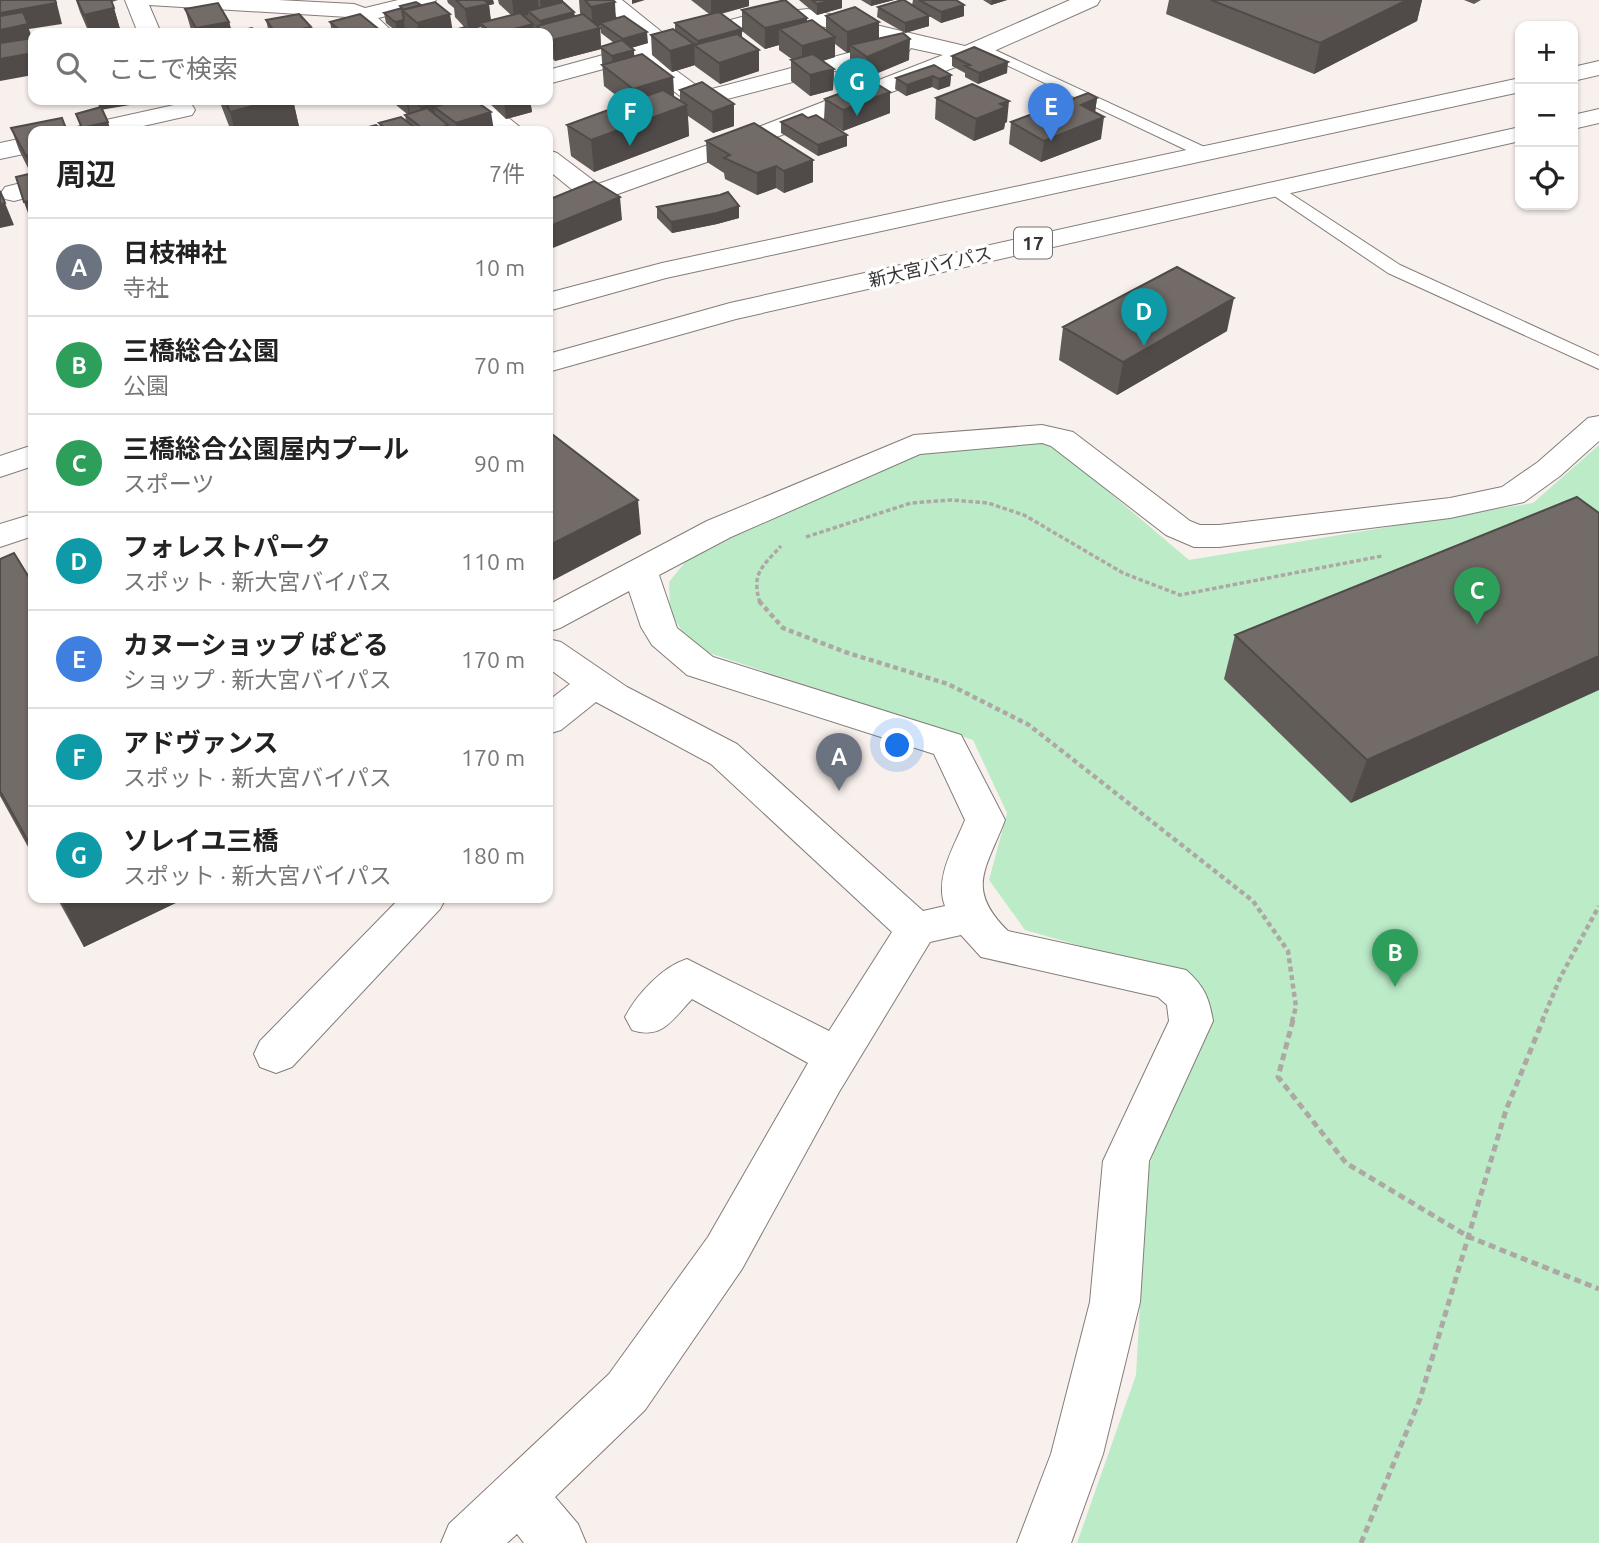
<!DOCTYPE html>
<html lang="ja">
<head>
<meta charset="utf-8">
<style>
  :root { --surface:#fff; --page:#f2f2f2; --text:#222; --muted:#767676; --line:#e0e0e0; --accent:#ea580c }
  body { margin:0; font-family:Ubuntu,"Noto Sans JP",sans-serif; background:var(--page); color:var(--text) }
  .controls { position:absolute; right:21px; top:21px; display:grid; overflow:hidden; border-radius:14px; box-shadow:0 2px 5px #0004 }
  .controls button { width:63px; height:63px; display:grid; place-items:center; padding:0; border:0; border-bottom:2px solid var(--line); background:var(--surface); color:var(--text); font:35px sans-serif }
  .you { position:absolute; left:898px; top:746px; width:24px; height:24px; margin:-18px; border:5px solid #fff; border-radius:50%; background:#1a73e8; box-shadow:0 0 0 10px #1a73e833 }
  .badge { display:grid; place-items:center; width:46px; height:46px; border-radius:50%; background:var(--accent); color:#fff; font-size:23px; font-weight:700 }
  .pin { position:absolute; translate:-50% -58px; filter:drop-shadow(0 2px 4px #0008) }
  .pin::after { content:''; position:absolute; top:37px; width:24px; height:21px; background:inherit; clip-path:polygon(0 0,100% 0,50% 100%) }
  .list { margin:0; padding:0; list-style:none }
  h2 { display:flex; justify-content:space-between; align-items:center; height:91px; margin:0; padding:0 28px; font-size:30px }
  h2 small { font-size:23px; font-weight:400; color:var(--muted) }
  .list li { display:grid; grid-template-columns:46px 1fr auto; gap:21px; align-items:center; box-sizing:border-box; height:98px; padding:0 28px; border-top:2px solid var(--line) }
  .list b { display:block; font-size:26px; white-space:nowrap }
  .list p { margin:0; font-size:23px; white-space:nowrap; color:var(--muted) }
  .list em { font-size:23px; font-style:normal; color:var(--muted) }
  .icon { flex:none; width:38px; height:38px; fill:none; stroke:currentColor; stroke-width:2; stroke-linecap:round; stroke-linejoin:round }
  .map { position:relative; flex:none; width:1599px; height:1543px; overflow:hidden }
  .search { position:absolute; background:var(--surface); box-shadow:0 2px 5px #0004; left:28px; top:28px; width:525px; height:77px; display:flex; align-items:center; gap:18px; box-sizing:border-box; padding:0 24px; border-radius:14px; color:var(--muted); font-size:26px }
  .panel { position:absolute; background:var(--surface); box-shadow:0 2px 5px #0004; left:28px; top:126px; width:525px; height:777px; border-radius:14px }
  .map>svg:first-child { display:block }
  .green { fill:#bcebc8 }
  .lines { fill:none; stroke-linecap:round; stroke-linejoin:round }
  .lane-casing { stroke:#837d79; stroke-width:2 }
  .street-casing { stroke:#837d79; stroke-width:2 }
  .highway-casing { stroke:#837d79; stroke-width:2 }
  .path-far2 { stroke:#aea8a5; stroke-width:3.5; stroke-dasharray:4.5 2.5; stroke-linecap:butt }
  .path-far1 { stroke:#aea8a5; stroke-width:4.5; stroke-dasharray:5 3.5; stroke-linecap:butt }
  .path { stroke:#aea8a5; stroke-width:5; stroke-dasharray:7 4.5; stroke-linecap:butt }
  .lane { fill:#fff; fill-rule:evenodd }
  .street { fill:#fff; fill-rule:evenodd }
  .highway { fill:#fff; fill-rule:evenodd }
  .wall { fill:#625c59; fill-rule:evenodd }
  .shaded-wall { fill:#504b49 }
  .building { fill:#726b68; stroke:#504b49; stroke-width:2 }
  .labels { text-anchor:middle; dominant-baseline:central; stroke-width:7; stroke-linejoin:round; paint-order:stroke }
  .far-street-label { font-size:18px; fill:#373433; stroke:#fff }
  .shield { fill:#fff; stroke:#737170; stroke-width:2 }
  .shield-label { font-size:19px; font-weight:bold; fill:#373433 }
</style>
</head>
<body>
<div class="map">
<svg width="1599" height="1543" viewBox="0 0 1599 1543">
  <rect width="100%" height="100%" fill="#f8f0ec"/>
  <path class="green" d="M1037 443 1057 448 1189 560 1533 503 1599 445V1543H1077L1136 1375 1148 1168 1204 1023 1179 974 1025 930 989 880 1007 813 973 740 709 653 682 631 670 612 669 582 686 561 807 500 915 454Z"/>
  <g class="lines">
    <g class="lane-casing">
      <path id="lane" d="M982 44 1211 150 1213 153 1205 158 1199 156 977 51 975 48Z
        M1276 184 1400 265 1599 356V369L1388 273 1270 193 1268 189 1270 185Z"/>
    </g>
    <g class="street-casing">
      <path id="street" d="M125 0H278L354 4 365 8 398 0H436L433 5 378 18 394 33H369L348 17 149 5 161 33H138Z
        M597 0H622L668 37 749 15 808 9 965 46 1070 0H1100L1097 5 976 59 774 138 548 219V202L575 192 548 170V150L557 153 598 184 756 128 943 55 911 48 908 52 700 106 691 104 633 61 548 84V70L647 43ZM808 23 890 42 704 91 655 55 750 29Z
        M459 100H486L525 131H496Z
        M183 103 192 105 195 110 192 115 121 131H75L79 126Z
        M33 136V152L0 159V143Z
        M33 180V196L14 201 5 199 1 193 5 187Z
        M1599 416V441L1560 476 1524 502 1450 518 1219 547H1194L1166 535 1051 446 1042 443 920 454 731 537 659 575 677 628 713 657 961 735 1005 820C986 869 965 889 1008 931L1186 970C1204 986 1209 997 1213 1021L1149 1161 1140 1302 1103 1454 1071 1543H1017L1051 1454 1090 1302 1103 1161 1169 1021 1167 1005 1158 997 981 957 961 935 930 942 839 1092 742 1269 645 1410 555 1497 578 1524 586 1543H524L517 1534 507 1543H441L449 1524 609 1374 708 1237 808 1063 692 999C672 1020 662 1040 632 1030L625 1017C637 994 662 967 687 959L829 1031 892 932 711 764 596 702 561 730 548 734V701L570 684 548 668V639L561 642 627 687 737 744 923 911 945 906C934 878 955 845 965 820L934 754 687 675 652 645 641 627 629 591 560 628 548 632V605L707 521 914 435 1042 425 1073 432 1190 521 1200 525H1219L1450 498 1502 487 1538 462 1588 418Z
        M400 898H446L440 909 292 1067 276 1073 260 1067 254 1054 260 1041Z"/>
    </g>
    <g class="highway-casing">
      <path id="highway" d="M1599 61V75L1573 81V67Z
        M1520 78V92L666 278 548 311V293L662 263Z
        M1599 109V123L1573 129V115Z
        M1520 127V141L736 319 548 372V354L730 303Z
        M33 445V466L0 477V456Z
        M33 514V536L0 547V524Z"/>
    </g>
    <path class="path-far2" d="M806 537 911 503 952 500 988 503 1024 515 1123 573 1180 595 1382 556
      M760 603C751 573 762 567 781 546"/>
    <path class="path-far1" d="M759 601 783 628 845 652 948 684 1029 725 1253 901 1288 951 1296 1007 1292 1021
      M1542 1021 1561 976 1599 906"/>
    <path class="path" d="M1293 1020 1278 1077 1346 1163 1469 1237 1599 1289
      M1361 1543 1420 1399 1506 1110 1543 1020"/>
    <use href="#lane" class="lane"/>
    <use href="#street" class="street"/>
    <use href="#highway" class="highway"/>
  </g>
  <path class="wall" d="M76 0H118L112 2 120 29 99 33H89L80 12Z
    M447 0H493L494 4 489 5 491 20 511 15 499 4 498 0H563V2L574 12 575 16 581 15 580 13 579 0H613L616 18 648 43 631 48 634 50V56L673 77 674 97 680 100V90L734 126 713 133 688 116 689 136 594 172 571 156 567 125 626 103 604 86 601 49 555 61 548 55V33H481V27L468 30 471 33H409L405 30 397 32 386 23 384 13 400 9V6L453 31 467 30 455 17 454 8 448 3ZM597 26H600L601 33 614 43 601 46 600 28Z
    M691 0H749V6L721 14 742 29V37L759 50V71L720 84 695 66V59V65L672 72 652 55 651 35 675 30V23L709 14Z
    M799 0H842V8L817 15Z
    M861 0H894L871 6Z
    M913 0H956L964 16 941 23 929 16V26L905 33 877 17 878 7 912 5Z
    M983 0H1007L991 5Z
    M1169 0H1422L1417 21 1314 74 1166 14Z
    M1464 0H1481L1474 4Z
    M185 9 229 22 232 32 255 33H192Z
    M742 10 807 21 826 29V16L879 39 909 60 866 78 850 66V52L847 53 835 44V57L823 61 834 69 833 90 810 96 791 81V60H793L779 50V45L765 49 742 31Z
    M266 20 311 27 312 33H269Z
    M330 22 381 31 382 33H332Z
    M952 56 1007 73 978 84 965 77V73L952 66Z
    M951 75 950 86 938 90 932 87 906 96 895 89 896 78Z
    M890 92V113L843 131 824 120 825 99Z
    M936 98 1007 122 1005 123 1004 129 974 141 935 119Z
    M1097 98 1095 112 1101 139 1041 162 1009 144 1011 122Z
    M219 100H293L300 131H231Z
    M395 100H474L494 131H353L380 128 379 123 406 121 405 115 407 114 396 105Z
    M487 100H530L532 112 506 119 488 102Z
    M808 118 847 146 818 156 781 133V122Z
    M11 128 33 131 32 224 31 174 19 150Z
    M706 141 813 160V182L784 193 776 188 757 195 725 179 724 173 707 162Z
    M657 207 739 218 717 224 672 233 657 218Z
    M1063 327 1227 331 1117 395 1059 360Z
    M1577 497 1351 803 1224 679 1235 635Z
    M0 559 33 584V856L0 796Z
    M57 898H186L84 947Z"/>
  <path class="shaded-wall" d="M56 0 62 24 29 29 33 41 0 52V13Z
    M456 0H493L494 4 489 5 491 25 480 23 481 27 468 30 465 9Z
    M512 0H538L539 12 528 11V15L514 18Z
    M540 0H563V4L541 9Z
    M632 0H645L632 4Z
    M711 0H749V6L711 16Z
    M833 0H842V8L817 15V4Z
    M871 0H894L871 6Z
    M992 0H1007L991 5Z
    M1407 0H1422L1417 21 1314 74 1320 43Z
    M615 2 616 22 600 23V26L593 27 591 7Z
    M964 5V16L941 23V12Z
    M114 8 120 29 99 33H90L84 15Z
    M574 12 576 33 541 30 540 21Z
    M450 14 453 33H419L417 23Z
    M929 16V26L905 33V23Z
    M807 18V38L779 29V45L765 49V28Z
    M404 20 405 30 397 32 395 22Z
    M229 22 232 33H197L196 28Z
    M879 22V43L850 45V52L847 53V32Z
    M533 24 534 33H498Z
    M311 27 312 33H283Z
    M600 28 601 49 555 61 552 40Z
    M742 29V50L698 48V41Z
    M647 32 648 43 624 50 623 39Z
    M835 37V57L802 67V46Z
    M910 39 909 60 866 78 867 57Z
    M694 44 695 65 672 72 670 51Z
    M634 50 635 71 613 74 612 56Z
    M759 50V71L720 84 719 63Z
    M33 53V75L0 81V59Z
    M1008 62 1007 73 978 84 979 73Z
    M834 69 833 90 810 96V75Z
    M951 75 950 86 938 90 939 79Z
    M933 76 932 87 906 96 907 85Z
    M673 77 674 98 634 110 633 89Z
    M890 92V113L843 131V110Z
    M1097 98 1094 120 1081 105Z
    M97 100H141L142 103 100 110Z
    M271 100H293L300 131H235L230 112Z
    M406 100H408L410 115H409Z
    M412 100H465L434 107 437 125 425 128 421 107Z
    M504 100H530L532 112 506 119Z
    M1009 101 1007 122 1005 123 1004 129 974 141 976 119 1000 104Z
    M734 104V126L713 133 712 112Z
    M687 105 689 136 594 172 591 140Z
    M491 112 494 131H457L456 123Z
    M1104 117 1101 139 1041 162 1044 141Z
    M108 122 111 131H83L82 128Z
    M448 125 449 131H431Z
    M847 135V146L818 156V145Z
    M33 155V177L26 156Z
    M813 160V182L784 193V171Z
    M776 166V188L757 195V173Z
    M620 197 622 220 548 250V227Z
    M33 200V224H32L24 202Z
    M5 203 14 225 0 228V204Z
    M739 206V218L717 224 672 233 671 222Z
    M1234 298 1227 331 1117 395 1123 362Z
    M638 500 641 534 548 583V546Z
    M1599 656V690L1351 803 1367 760Z
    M60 898H186L84 947Z"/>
  <path class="building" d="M0 0H55L56 3 0 13Z
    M77 0H111L114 8 84 15Z
    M456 0H484L489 4 465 9Z
    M585 0H613L615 2 591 7Z
    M785 0 807 18 765 28 742 10Z
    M812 0H833L817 4Z
    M902 0H904L929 16 905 23 878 7Z
    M919 0H956L964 5 941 12Z
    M1211 0H1407L1320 43Z
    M416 2 421 5 402 10 404 20 395 22 384 13 402 8 400 6Z
    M435 2 450 14 417 23 402 10Z
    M563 2 574 12 540 21 528 11Z
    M218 3 229 22 196 28 185 9Z
    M855 7 879 22 847 32 826 16Z
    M23 12 28 24 0 30V16Z
    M719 12 742 29 698 41 675 23Z
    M520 13 533 24 498 33H492L480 23Z
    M299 14 311 27 283 33H276L266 20Z
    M360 14 381 31 372 33H343L330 22Z
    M583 14 600 28 552 40 548 36V33H544L537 26Z
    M624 16 647 32 623 39 600 23Z
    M812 20 835 37 802 46 779 29Z
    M465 27 471 33H443Z
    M252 28 255 33H228Z
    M673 29 694 44 670 51 651 35Z
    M84 30 85 33H64Z
    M903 33 910 39 867 57 850 45Z
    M737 34 759 50 719 63 694 45Z
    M33 38V53L0 59V43Z
    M622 40 634 50 612 56 600 47Z
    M974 47 1008 62 979 73 965 66 970 65 952 56Z
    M642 54 673 77 633 89 602 65Z
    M813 54 834 69 810 75 791 60Z
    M934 65 951 75 939 79 933 76 907 85 896 78Z
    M872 81 890 92 843 110 825 99Z
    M702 82 734 104 712 112 680 90Z
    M972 84 1009 101 1000 104 1006 107 976 119 936 98Z
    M663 90 687 105 591 140 567 125Z
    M1088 93 1097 98 1081 105 1104 117 1044 141 1011 122Z
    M225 100H275L230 112Z
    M412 100H447L421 107Z
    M457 100H474L491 112 456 123 434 107Z
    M101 107 108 122 82 128 76 114Z
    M427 108 448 125 431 131H426L405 115Z
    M802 114 808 118 816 115 847 135 818 145 781 122Z
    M401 117 419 131H389L379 123Z
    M62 118 67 131H33V155L26 156 11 128Z
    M754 123 813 160 784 171 776 166 757 173 724 158 730 155 706 141Z
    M376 125 384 131H353Z
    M33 173V200L24 202 16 177Z
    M594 181 620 197 548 227V200Z
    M0 191 5 203 0 204Z
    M728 192 739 206 717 213 671 222 657 207 720 195Z
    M1177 267 1234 298 1123 362 1063 327Z
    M548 431 638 500 548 546Z
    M1577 497 1599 513V656L1367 760 1235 635Z
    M14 553 33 584V850L0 791V559Z"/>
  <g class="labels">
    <g class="far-street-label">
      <text transform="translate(930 266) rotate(-13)">新大宮バイパス</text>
    </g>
    <rect class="shield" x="1014" y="227.5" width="38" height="31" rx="5"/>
    <g class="shield-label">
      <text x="1033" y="243">17</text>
    </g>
  </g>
</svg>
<div class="controls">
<button>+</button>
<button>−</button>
<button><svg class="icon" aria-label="locate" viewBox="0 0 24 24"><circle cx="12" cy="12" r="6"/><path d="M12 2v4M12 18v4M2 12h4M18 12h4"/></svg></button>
</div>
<div class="you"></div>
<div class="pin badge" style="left:839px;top:791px;background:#6b7280">A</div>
<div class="pin badge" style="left:1395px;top:987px;background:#2e9e5b">B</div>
<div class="pin badge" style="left:1477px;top:625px;background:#2e9e5b">C</div>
<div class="pin badge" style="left:1144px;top:346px;background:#0f9aa8">D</div>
<div class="pin badge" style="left:1051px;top:141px;background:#3f7fe0">E</div>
<div class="pin badge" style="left:630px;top:146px;background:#0f9aa8">F</div>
<div class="pin badge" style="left:857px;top:116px;background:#0f9aa8">G</div>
<div class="search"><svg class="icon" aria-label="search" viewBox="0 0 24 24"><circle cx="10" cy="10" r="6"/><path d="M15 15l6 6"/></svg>ここで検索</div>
<section class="panel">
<h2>周辺<small>7件</small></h2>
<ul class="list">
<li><span class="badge" style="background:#6b7280">A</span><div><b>日枝神社</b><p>寺社</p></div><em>10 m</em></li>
<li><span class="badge" style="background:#2e9e5b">B</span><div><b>三橋総合公園</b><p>公園</p></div><em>70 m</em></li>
<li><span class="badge" style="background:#2e9e5b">C</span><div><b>三橋総合公園屋内プール</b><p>スポーツ</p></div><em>90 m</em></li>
<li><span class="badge" style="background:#0f9aa8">D</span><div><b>フォレストパーク</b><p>スポット · 新大宮バイパス</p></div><em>110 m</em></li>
<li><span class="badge" style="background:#3f7fe0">E</span><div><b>カヌーショップ ぱどる</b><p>ショップ · 新大宮バイパス</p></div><em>170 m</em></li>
<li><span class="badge" style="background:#0f9aa8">F</span><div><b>アドヴァンス</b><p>スポット · 新大宮バイパス</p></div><em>170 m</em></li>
<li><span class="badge" style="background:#0f9aa8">G</span><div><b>ソレイユ三橋</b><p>スポット · 新大宮バイパス</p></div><em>180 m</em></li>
</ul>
</section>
</div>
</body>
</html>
